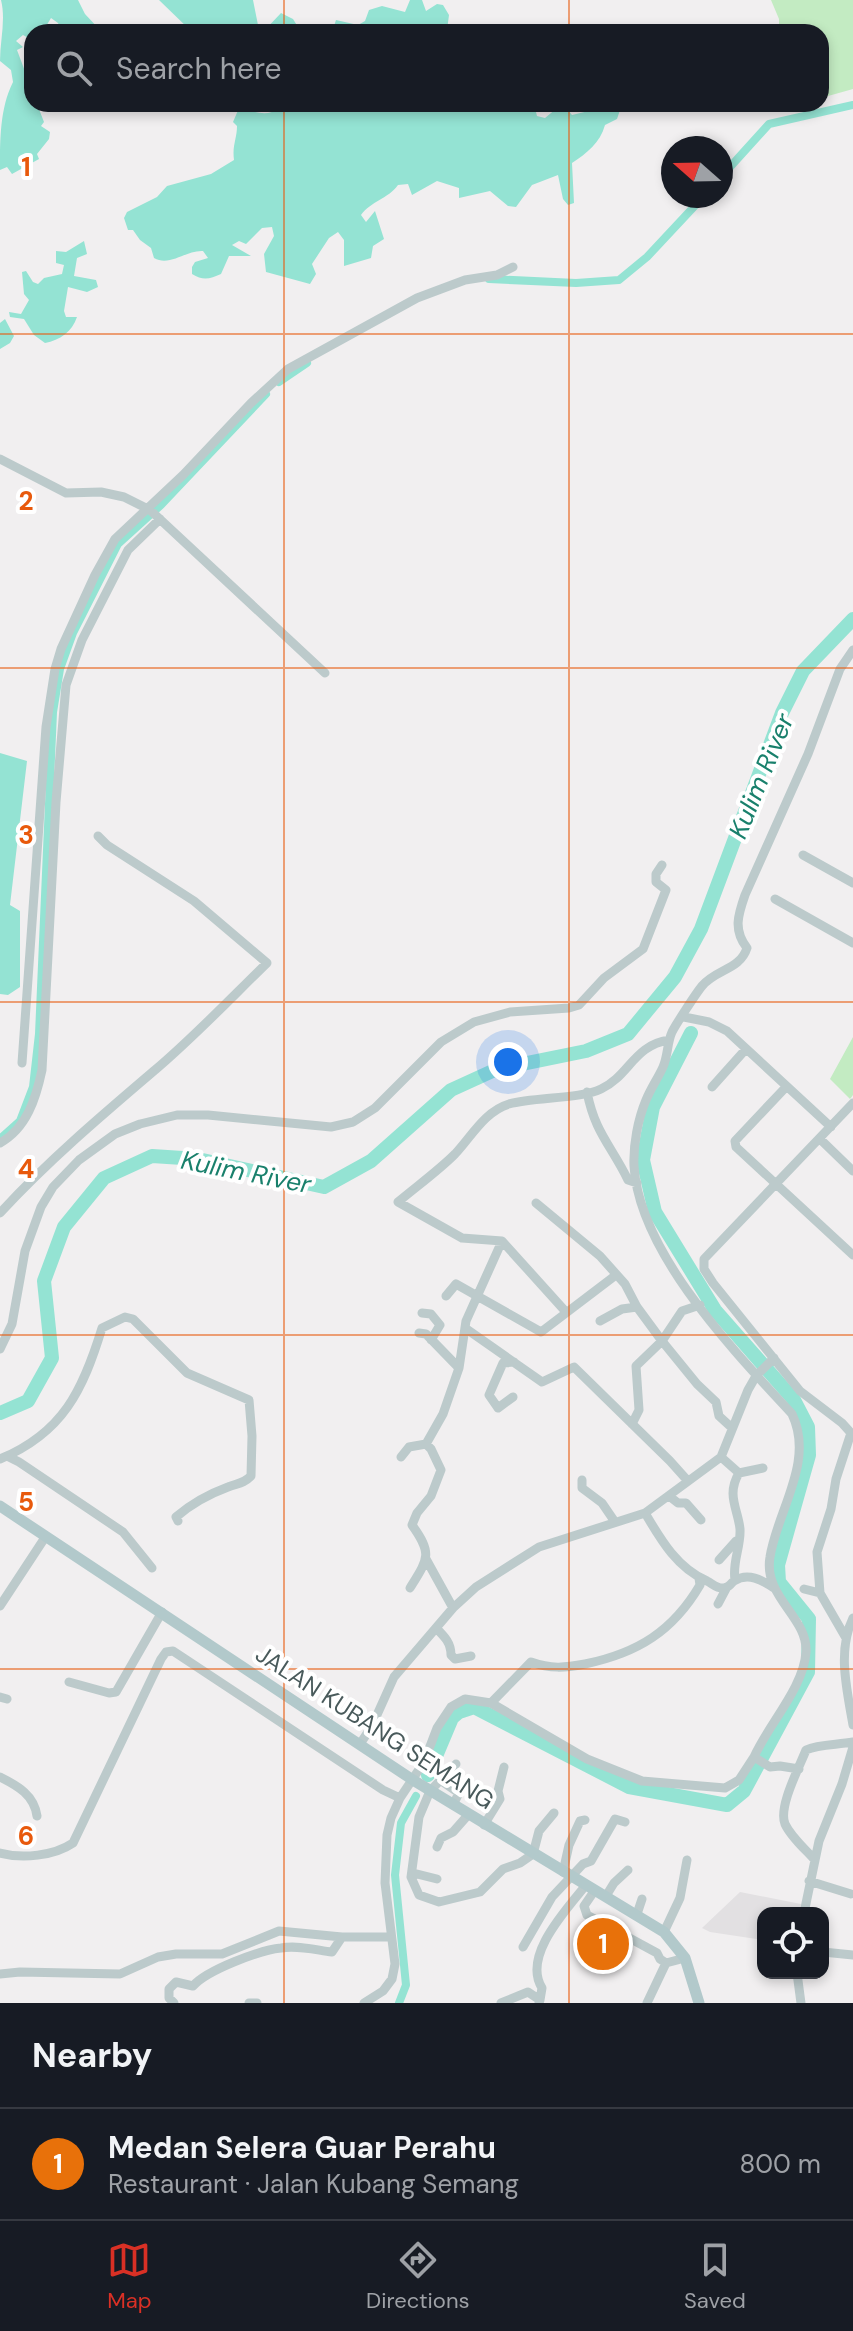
<!DOCTYPE html>
<html lang="en">
<head>
<meta charset="utf-8">
<style>
  :root { --surface:#171b24; --page:#242831; --text:#f1f3f6; --muted:#9ea1a6; --line:#363941; --accent:#d93025 }
  body { margin:0; font-family:"DM Sans",sans-serif; background:var(--page); color:var(--text) }
  .controls { position:absolute; right:24px; bottom:24px; display:grid; overflow:hidden; border-radius:16px; box-shadow:0 4px 12px #0003 }
  .controls button { width:72px; height:72px; display:grid; place-items:center; padding:0; border:0; border-bottom:2px solid var(--line); background:var(--surface); color:var(--text); font:40px sans-serif }
  .compass { position:absolute; left:661px; top:136px; width:72px; height:72px; border-radius:50%; background:var(--surface); box-shadow:0 4px 12px #0003; rotate:290deg }
  .you { position:absolute; left:508px; top:1062px; width:28px; height:28px; margin:-20px; border:6px solid #fff; border-radius:50%; background:#1a73e8; box-shadow:0 0 0 12px #1a73e833 }
  .badge { display:grid; place-items:center; width:52px; height:52px; border-radius:50%; background:var(--accent); color:#fff; font-size:26px; font-weight:700 }
  .pin { position:absolute; translate:-50% -50%; border:4px solid #fff; box-shadow:0 2px 8px #0006 }
  .list { margin:0; padding:0; list-style:none }
  h2 { display:flex; justify-content:space-between; align-items:center; height:104px; margin:0; padding:0 32px; font-size:34px }
  h2 small { font-size:26px; font-weight:400; color:var(--muted) }
  .list li { display:grid; grid-template-columns:52px 1fr auto; gap:24px; align-items:center; box-sizing:border-box; height:112px; padding:0 32px; border-top:2px solid var(--line) }
  .list b { display:block; font-size:30px; white-space:nowrap }
  .list p { margin:0; font-size:26px; white-space:nowrap; color:var(--muted) }
  .list em { font-size:26px; font-style:normal; color:var(--muted) }
  .icon { flex:none; width:44px; height:44px; fill:none; stroke:currentColor; stroke-width:2; stroke-linecap:round; stroke-linejoin:round }
  .map { position:relative; flex:none; width:853px; height:2003px; overflow:hidden }
  .search { position:absolute; background:var(--surface); box-shadow:0 4px 12px #0003; left:24px; right:24px; top:24px; height:88px; display:flex; align-items:center; gap:20px; box-sizing:border-box; padding:0 28px; border-radius:24px; color:var(--muted); font-size:30px }
  .sheet { height:216px; background:var(--surface) }
  nav { display:flex; justify-content:space-around; align-items:center; box-sizing:border-box; height:112px; border-top:2px solid var(--line); background:var(--surface); font-size:22px; color:var(--muted) }
  nav a { display:grid; justify-items:center; gap:4px }
  nav .on { color:var(--accent) }
  .map>svg:first-child { display:block }
  .education { fill:#e2e0e2 }
  .green { fill:#c3ebc2 }
  .water { fill:#94e3d3 }
  .lines { fill:none; stroke-linecap:round; stroke-linejoin:round }
  .canal { stroke:#94e3d3; stroke-width:8 }
  .river { stroke:#94e3d3; stroke-width:14 }
  .minor { stroke:#bccacb; stroke-width:9 }
  .major { stroke:#b2c9cb; stroke-width:11 }
  .grid { fill:none; stroke:#e8590c; stroke-width:2; stroke-opacity:0.55 }
  .labels { text-anchor:middle; dominant-baseline:central; stroke-width:8; stroke-linejoin:round; paint-order:stroke }
  .street-label { font-size:24px; fill:#495a5b; stroke:#fff }
  .water-label { font-size:26px; font-style:italic; fill:#19806c; stroke:#fff }
  .grid-label { font-size:26px; text-anchor:middle; font-weight:bold; fill:#e8590c; stroke:#fff; stroke-width:8; stroke-linejoin:round; paint-order:stroke }
</style>
</head>
<body>
<div class="map">
<svg width="853" height="2003" viewBox="0 0 853 2003">
  <rect width="100%" height="100%" fill="#f1eff0"/>
  <path class="education" d="M740 1892 801 1904 799 1913H763V1940L710 1932 702 1928Z"/>
  <path class="green" d="M771 0H853V89L821 98V32H779V19Z
    M853 1037V1095L850 1099 830 1079Z"/>
  <path class="water" d="M1 0H78L85 14 99 29 97 32H62L58 23 51 18 45 28 32 32V40L23 35 16 41 23 47 17 50 32 90V104H37L44 122 41 126 50 132 49 139 37 154 39 159 12 174 7 167 0 170C0 139 0 108 13 82L11 70 0 61C0 40 6 20 1 0Z
    M159 0H253L258 25 255 32H192Z
    M410 0H422L426 11 437 4 443 5 449 15 447 30 439 32H332L336 20 358 25 365 21 369 10 382 6 405 12Z
    M281 13 293 19 298 27 287 32H263Z
    M277 104H534L537 116 545 118 557 108H566L572 115 601 108 599 104H622L617 119 605 125C600 143 587 153 572 163L574 203 568 205 563 199 558 175 532 185 516 207 508 206 490 191 459 198V188L437 181 412 195 408 184 398 185C388 199 371 201 361 215L366 222 375 211 384 239 373 246 371 258 344 266V240L338 232 329 238 312 264 316 274 310 284 266 272 264 254 274 236 272 227 262 228 246 244 239 241 232 245 251 256H229L221 274C210 279 203 281 192 274V267L195 262 208 258 203 251C186 250 170 267 154 258L151 248 140 240 133 230H128L124 218 127 212 157 197 167 186 211 174 234 160C232 145 237 139 237 126L233 122 239 108C253 111 267 118 279 108Z
    M84 241 87 254 77 258 74 276 96 280 98 287 87 292 68 287 64 311 66 317H77C72 332 60 340 45 343L34 335 24 319 10 317 9 312 21 314 29 300 24 294 22 272 26 271 33 282 38 284 44 278 62 274 64 265 56 263V251L66 252Z
    M5 319 14 336 10 343 0 349V323Z
    M0 753 27 761 10 905 20 911V987L8 995 0 994Z"/>
  <g class="lines">
    <path class="canal" d="M721 177 769 124 853 105
      M489 279 576 283 619 280 647 257 704 196
      M279 382 307 363
      M0 1139 20 1121 33 1087 39 1034 53 712 60 669 73 633 118 544 161 505 266 394
      M399 2003 406 1985 395 1875 401 1823 416 1796"/>
    <path class="river" d="M0 1413 28 1401 52 1358 44 1281 64 1227 104 1178 152 1156 198 1159 324 1187 371 1161 451 1090 497 1069 586 1051 628 1034 675 977 701 929 782 713 803 671 853 619
      M428 1775 452 1718 459 1712 474 1707 629 1787 727 1805 744 1791 808 1672 809 1619 779 1582 778 1565 809 1455 808 1427 794 1400 715 1310 655 1212 643 1160 653 1107 691 1033"/>
    <path class="minor" d="M0 459 66 493 101 492 124 497 150 510 325 673
      M803 855 853 883
      M775 899 853 943
      M684 1017 709 1022 727 1031 831 1127
      M22 1063 46 727 55 669 61 649 95 575 115 539 183 475 251 403 288 369 417 298 465 280 497 275 513 267
      M712 1087 746 1049
      M786 1087 735 1141 736 1147 853 1255
      M587 1092C595 1133 611 1145 628 1180L637 1183
      M820 1139 853 1171
      M0 1143C27 1128 36 1098 42 1070L56 802 66 685 82 640 128 550 160 519
      M536 1203 600 1256 625 1284 637 1307 662 1341 697 1384 716 1402 719 1416 731 1427
      M0 1213C48 1161 101 1116 155 1070 194 1037 230 999 267 963L194 901 107 845 98 836
      M446 1296 456 1284 541 1332 616 1275
      M566 1312 502 1241 462 1238 398 1202C417 1186 438 1171 455 1154 471 1137 485 1111 509 1104 534 1097 580 1099 601 1089 629 1076 634 1045 669 1040
      M422 1313 431 1314 440 1325 431 1340
      M600 1321 622 1309 637 1307
      M465 1328 542 1382 574 1367 670 1461 687 1480
      M419 1333 426 1334 459 1368
      M0 1349 12 1324 25 1251 41 1207 53 1187 79 1160 115 1134 140 1124 177 1115H208L331 1127 353 1122 375 1108 441 1042 474 1022 510 1012 569 1008 579 1005 604 978 643 949 666 890 656 882V874L662 865
      M513 1397 498 1408 489 1395 503 1363 514 1362
      M632 1424 639 1410 636 1366 662 1341 682 1311 700 1305
      M7 1456 19 1462 123 1532 152 1568
      M401 1457 409 1447 426 1444 443 1414 459 1368 466 1321 502 1241
      M721 1457 739 1473 763 1468
      M0 1459C63 1433 83 1390 102 1328L125 1317 133 1319 187 1373 249 1400 252 1436 251 1476C243 1484 238 1483 228 1487 209 1494 191 1504 176 1517L178 1521
      M582 1480V1488L602 1503 615 1522
      M669 1496 678 1503H686L701 1520
      M645 1513C661 1540 677 1568 707 1581 713 1584 717 1589 724 1588 730 1587 729 1585 734 1581 748 1572 762 1580 774 1588
      M426 1559 453 1608
      M719 1560 736 1541
      M735 1580C732 1562 741 1547 740 1529 738 1509 726 1495 739 1473
      M410 1588C428 1559 433 1554 412 1525L417 1513 431 1496 441 1470 431 1449 426 1444
      M804 1589 820 1593
      M718 1604 727 1587
      M0 1606 46 1536
      M853 1618C837 1651 847 1690 853 1725
      M436 1628C445 1637 451 1643 451 1655L455 1659 471 1656
      M846 1638 820 1593 817 1552 831 1509 836 1479 851 1433 842 1423 800 1391 713 1283 704 1269V1259L853 1103
      M69 1682 109 1693 116 1692 162 1612
      M0 1697 7 1699
      M491 1703 531 1662C551 1669 564 1668 585 1664 638 1653 673 1631 700 1585L699 1578
      M360 1744 372 1726 394 1677 453 1608 476 1587 539 1547 645 1513 721 1457 748 1390 756 1376 774 1358
      M456 1764 430 1791 419 1817 411 1877 419 1895 439 1902 480 1892 503 1869 520 1863 533 1854 539 1831 554 1813
      M799 1769 780 1766 770 1767 754 1757C768 1725 804 1687 806 1652 808 1617 763 1597 770 1557 777 1511 815 1462 792 1414 735 1352 639 1253 634 1166 633 1145 638 1119 646 1100 651 1088 658 1078 663 1067 668 1056 667 1043 672 1032 676 1024 697 992 702 986 716 969 740 970 747 948 733 930 738 915 745 895L808 754 840 669 853 650
      M0 1777C18 1786 34 1795 37 1816
      M440 1780 459 1793 453 1805
      M484 1825 500 1799 498 1791 504 1767
      M437 1847 441 1838 453 1832 468 1815
      M0 1853C22 1859 54 1856 73 1843L161 1659 166 1652 173 1651 383 1790 400 1798
      M814 1859C804 1848 791 1837 785 1824 778 1807 799 1768 806 1750 819 1744 838 1745 853 1742
      M563 1872 569 1845 580 1821 585 1820
      M411 1877 417 1874 437 1879
      M809 1881 851 1894
      M595 1890 584 1906 587 1915 657 1953 660 1959 666 1963 685 1958
      M606 1896 614 1883 628 1870
      M804 1913 819 1841 842 1784 853 1747
      M637 1914 642 1899
      M664 1932 680 1898 687 1860
      M523 1947 552 1897 583 1864 591 1861 615 1819 625 1822
      M823 1952 853 1955
      M797 1973 801 2003
      M0 1974 20 1972 120 1974 158 1957 176 1954H222L279 1931 342 1937H391
      M540 2000 542 1988C522 1956 566 1910 586 1885
      M174 2003 169 1998V1989L176 1982 193 1986C207 1970 260 1950 281 1948 298 1945 316 1950 332 1952L342 1937
      M249 2003H257
      M364 2003 383 1991 392 1979 395 1964 385 1883 387 1835 391 1818 400 1798 424 1762 437 1728 451 1707 465 1699 491 1703 587 1759 642 1781 725 1788 739 1780 754 1757
      M501 2003 528 1992 540 2000 539 2003
      M647 2003 666 1963"/>
    <path class="major" d="M0 1506 413 1780 664 1932 685 1958 699 2003"/>
  </g>
  <path class="grid" d="M284 0V32M569 0V32M284 104V2003M569 104V2003M0 334H853M0 668H853M0 1002H853M0 1335H853M0 1669H853"/>
  <g class="labels">
    <g class="street-label">
      <text transform="translate(375 1727) rotate(33)">JALAN KUBANG SEMANG</text>
    </g>
    <g class="water-label">
      <text transform="translate(761 776) rotate(-68)">Kulim River</text>
      <text transform="translate(246 1172) rotate(11)">Kulim River</text>
    </g>
  </g>
  <g class="grid-label">
    <text x="26" y="176">1</text>
    <text x="26" y="510">2</text>
    <text x="26" y="844">3</text>
    <text x="26" y="1178">4</text>
    <text x="26" y="1511">5</text>
    <text x="26" y="1845">6</text>
  </g>
</svg>
<div class="controls">
<button><svg class="icon" aria-label="locate" viewBox="0 0 24 24"><circle cx="12" cy="12" r="6"/><path d="M12 2v4M12 18v4M2 12h4M18 12h4"/></svg></button>
</div>
<svg class="compass" viewBox="-18 -18 36 36"><path d="M0-13l5 13h-10z" fill="#e53935"/><path d="M0 13l5-13h-10z" fill="#9ea1a6"/></svg>
<div class="you"></div>
<div class="pin badge" style="left:603px;top:1944px;background:#e8710a">1</div>
<div class="search"><svg class="icon" aria-label="search" viewBox="0 0 24 24"><circle cx="10" cy="10" r="6"/><path d="M15 15l6 6"/></svg>Search here</div>
</div>
<section class="sheet">
<h2>Nearby<small></small></h2>
<ul class="list">
<li><span class="badge" style="background:#e8710a">1</span><div><b>Medan Selera Guar Perahu</b><p>Restaurant · Jalan Kubang Semang</p></div><em>800 m</em></li>
</ul>
</section>
<nav>
<a class="on"><svg class="icon" aria-label="map" viewBox="0 0 24 24"><path d="M3 6l6-2 6 2 6-2v14l-6 2-6-2-6 2zM9 4v14M15 6v14"/></svg>Map</a>
<a><svg class="icon" aria-label="directions" viewBox="0 0 24 24"><path d="M12 3l9 9-9 9-9-9zM9 14v-3h6M13 9l2 2-2 2"/></svg>Directions</a>
<a><svg class="icon" aria-label="saved" viewBox="0 0 24 24"><path d="M7 4h10v16l-5-4-5 4z"/></svg>Saved</a>
</nav>
</body>
</html>
